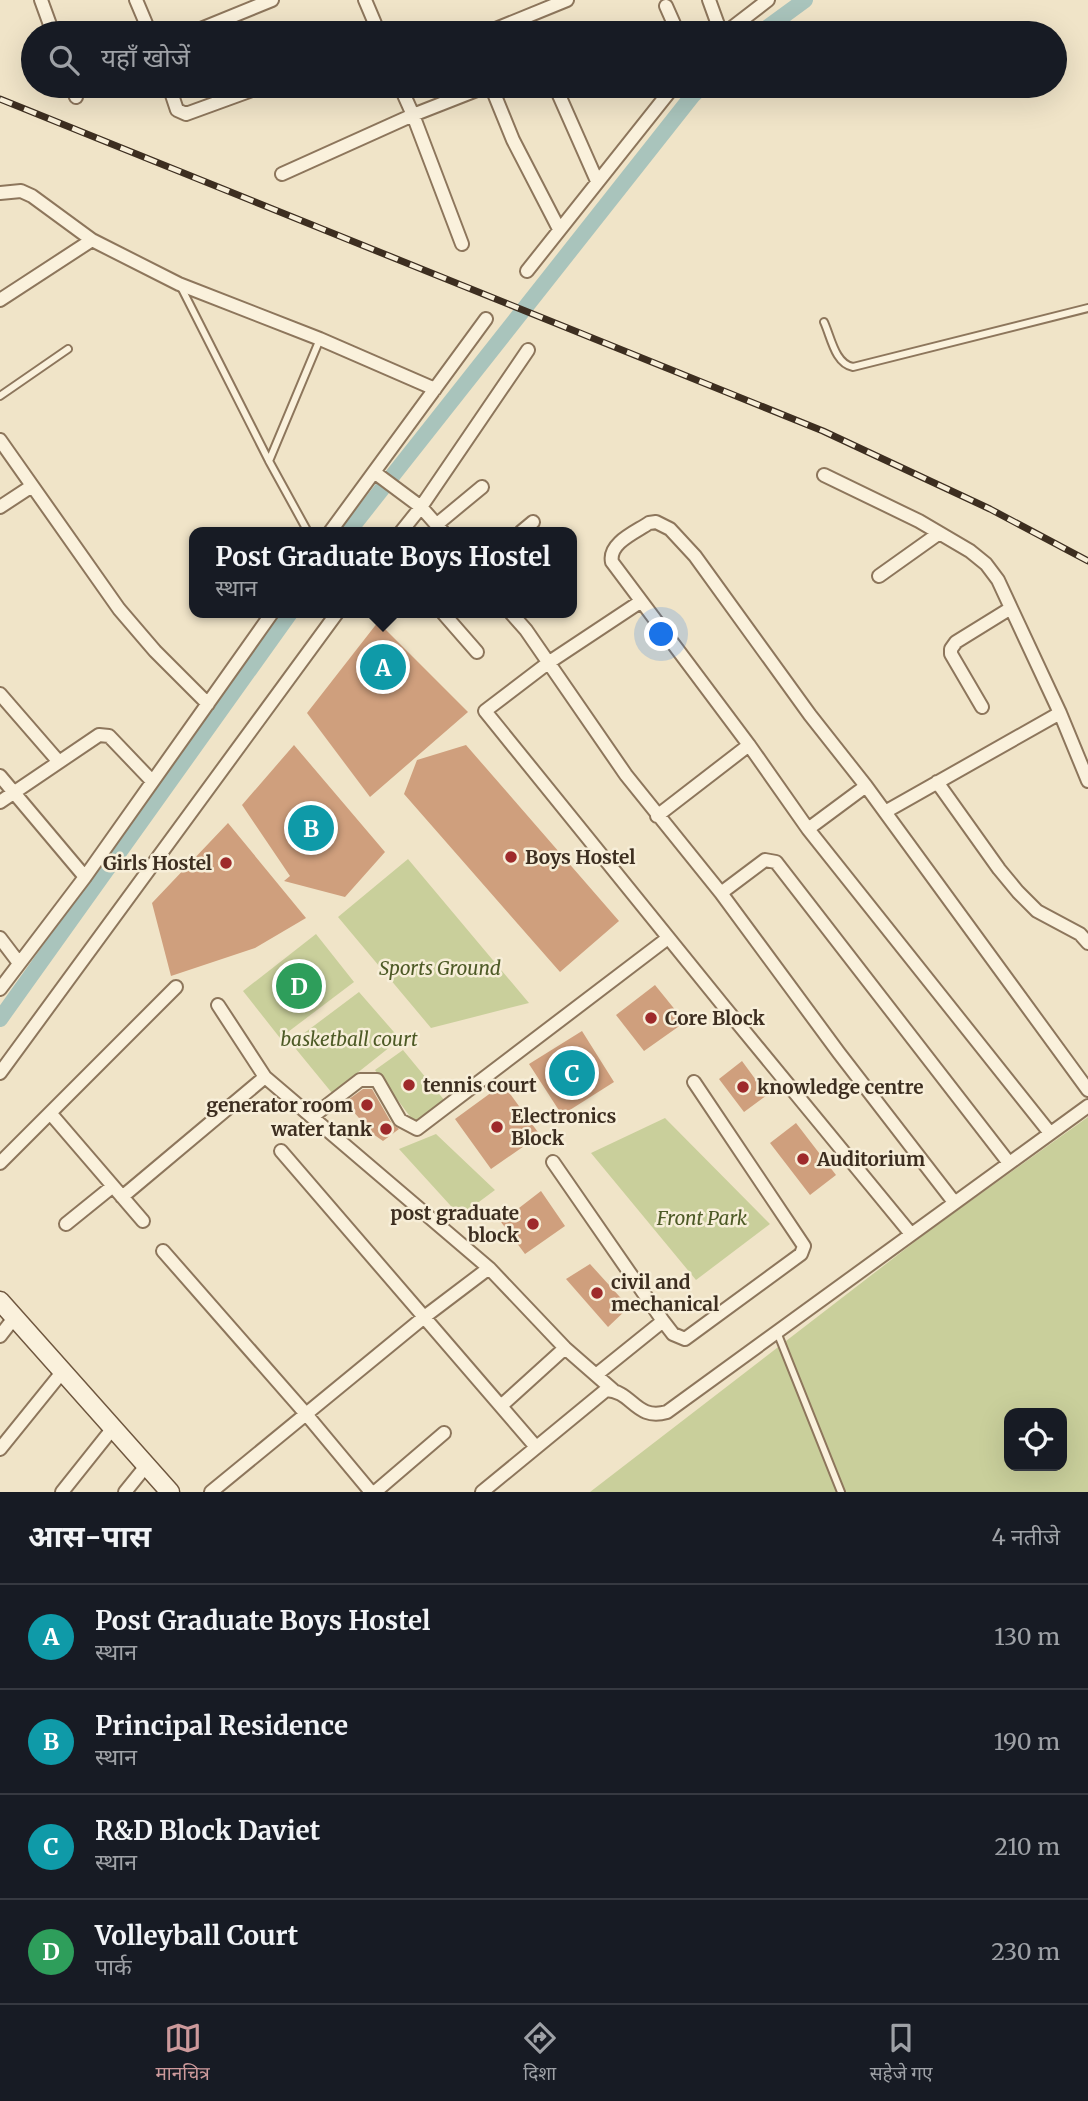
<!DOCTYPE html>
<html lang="hi">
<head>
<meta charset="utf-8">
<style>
  :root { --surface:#171b24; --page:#20242c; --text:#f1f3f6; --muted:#9ea1a6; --line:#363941; --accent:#cc999b }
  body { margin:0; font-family:Merriweather,"Noto Sans Devanagari",serif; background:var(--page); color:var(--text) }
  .controls { position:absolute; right:21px; bottom:21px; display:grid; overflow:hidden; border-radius:14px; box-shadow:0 7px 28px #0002 }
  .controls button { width:63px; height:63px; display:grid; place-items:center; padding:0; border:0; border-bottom:2px solid var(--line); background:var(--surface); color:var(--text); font:35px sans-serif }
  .you { position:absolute; left:662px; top:635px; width:24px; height:24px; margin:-18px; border:5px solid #fff; border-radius:50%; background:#1a73e8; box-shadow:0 0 0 10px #1a73e833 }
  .badge { display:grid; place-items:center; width:46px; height:46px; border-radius:50%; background:var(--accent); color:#fff; font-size:23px; font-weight:700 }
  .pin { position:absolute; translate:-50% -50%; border:4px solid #fff; box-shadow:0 2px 7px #0006 }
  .popup { position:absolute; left:189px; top:527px; width:388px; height:91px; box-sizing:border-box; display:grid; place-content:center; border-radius:14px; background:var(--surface); filter:drop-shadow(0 2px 5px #0005); font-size:23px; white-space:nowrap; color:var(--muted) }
  .popup b { font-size:26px; color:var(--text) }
  .popup::after { content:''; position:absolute; left:50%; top:100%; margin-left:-14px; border:14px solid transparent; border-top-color:var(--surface) }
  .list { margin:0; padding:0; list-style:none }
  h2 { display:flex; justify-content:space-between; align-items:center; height:91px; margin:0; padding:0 28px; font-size:30px }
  h2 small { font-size:23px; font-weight:400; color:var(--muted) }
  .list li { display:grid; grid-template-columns:46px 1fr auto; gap:21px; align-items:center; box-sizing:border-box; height:105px; padding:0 28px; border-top:2px solid var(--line) }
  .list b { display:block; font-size:26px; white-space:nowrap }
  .list p { margin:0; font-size:23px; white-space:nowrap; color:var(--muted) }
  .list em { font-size:23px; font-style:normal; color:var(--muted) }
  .icon { flex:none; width:38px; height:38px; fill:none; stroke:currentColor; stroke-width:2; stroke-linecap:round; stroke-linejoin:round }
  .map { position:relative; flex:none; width:1088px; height:1492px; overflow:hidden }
  .search { position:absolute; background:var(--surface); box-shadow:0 7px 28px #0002; left:21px; right:21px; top:21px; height:77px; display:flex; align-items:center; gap:18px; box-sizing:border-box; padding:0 24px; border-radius:38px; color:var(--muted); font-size:26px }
  .sheet { height:511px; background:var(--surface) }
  nav { display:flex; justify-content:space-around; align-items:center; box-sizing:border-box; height:98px; border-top:2px solid var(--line); background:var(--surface); font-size:19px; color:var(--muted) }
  nav a { display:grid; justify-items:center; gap:4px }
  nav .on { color:var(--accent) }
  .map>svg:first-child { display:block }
  .green { fill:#c9cf9b; fill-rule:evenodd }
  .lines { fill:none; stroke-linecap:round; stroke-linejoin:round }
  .canal { stroke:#a9c4bc; stroke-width:16 }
  .building { fill:#cf9f7d }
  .lane-casing { stroke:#8d765c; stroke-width:10 }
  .street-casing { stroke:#8d765c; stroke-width:16 }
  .secondary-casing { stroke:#6f573f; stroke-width:21 }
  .lane { stroke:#faf1dc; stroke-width:6 }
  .street { stroke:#faf1dc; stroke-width:12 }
  .secondary { stroke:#faf1dc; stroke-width:18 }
  .rail-casing { stroke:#3d2e20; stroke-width:7 }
  .rail { stroke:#f7eed8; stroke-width:4.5; stroke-dasharray:13; stroke-linecap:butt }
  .poi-dot { fill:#9e2a2b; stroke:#f7eed8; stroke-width:2.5 }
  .labels { text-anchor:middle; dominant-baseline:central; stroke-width:5; stroke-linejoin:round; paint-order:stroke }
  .poi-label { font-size:19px; font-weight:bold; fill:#3d2e20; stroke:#f7eed8; text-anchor:start }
  .park-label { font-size:19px; font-style:italic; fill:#4d5a26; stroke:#f7eed8 }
</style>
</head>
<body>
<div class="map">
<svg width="1088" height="1492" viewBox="0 0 1088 1492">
  <rect width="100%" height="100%" fill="#f0e4c8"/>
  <path class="green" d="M408 859 529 1003 431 1028 338 917Z
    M316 934 354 982 280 1038 243 991Z
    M359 992 400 1039 332 1093 291 1043Z
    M403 1050 445 1101 415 1123 375 1070Z
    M1088 1117V1492H590L930 1230ZM1009 1413H1062V1466H1009Z
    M665 1118 770 1224 696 1280 591 1153Z
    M436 1134 495 1190 460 1216 399 1149Z"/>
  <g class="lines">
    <path class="canal" d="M760 33 805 0
      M348 532 693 95 703 86
      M0 1019 290 613"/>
  </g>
  <path class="building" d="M378 622 468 712 370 797 307 713Z
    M294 745 385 852 345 897 284 881 290 876 242 805Z
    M466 745 619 921 560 972 404 794 417 760Z
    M228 823 306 918 255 948 171 976 152 903Z
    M655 985 685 1022 644 1051 616 1015Z
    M582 1031 614 1082 562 1115 529 1064Z
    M742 1061 767 1095 744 1112 719 1079Z
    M503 1084 540 1135 491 1169 455 1119Z
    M363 1089H372L392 1124 399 1129 383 1141 373 1134 345 1102Z
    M796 1123 836 1175 810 1195 770 1143Z
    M541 1191 565 1226 525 1254 501 1222Z
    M590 1264 629 1307 608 1327 566 1279Z"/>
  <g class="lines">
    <g class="lane-casing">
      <path id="lane" d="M180 285 269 461 308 532
        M824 322C831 337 835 364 853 367L1088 308
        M0 396 68 349
        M269 461 320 339
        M777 1332 841 1492"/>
    </g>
    <g class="street-casing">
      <path id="street" d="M41 0 53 33
        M136 0 150 33
        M365 0 379 33
        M709 0 721 33
        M666 6 678 33
        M191 33 272 0
        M486 33 567 0
        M725 33 768 0
        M72 86 76 97
        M169 86 177 110 186 114 263 86
        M400 86 413 115 462 244
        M491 86 513 140 559 229
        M555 86 597 181
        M282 174 413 115 487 86
        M0 193 21 191 32 196 92 240 179 284 320 339 435 389
        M527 271 674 86
        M0 300 92 240
        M0 440 119 609 155 651 208 704
        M374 472 421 507 443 532
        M824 475 919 521 970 551 986 564 998 580 1011 608 1060 713 1088 781
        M0 507 32 486
        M436 525 482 487
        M330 532 486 319
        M401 532 421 507 528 350
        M521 532 533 522
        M879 576 938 534
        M640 602 548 663 485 711 722 1004 911 1234
        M443 613 477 652
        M511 613 526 630 626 775 721 893 839 1053 954 1202
        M0 694 59 762
        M982 707 951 654V649L956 642 1011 608
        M0 776 85 877
        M937 782 999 869 1018 892 1037 911 1080 934 1088 943
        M0 802 99 735 109 736 152 781
        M885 812 1060 713
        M657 816 749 745
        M808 829 866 786
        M721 893 765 860 776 862 1009 1163
        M0 938 19 963
        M0 989 85 877 272 613
        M218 1005 265 1077 489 1268 565 1348 613 1390
        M0 1073 337 613
        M51 1114 143 1221
        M312 1117 360 1080H377L400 1120 417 1129 668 938
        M1050 1133 808 829 749 745 612 562C608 543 636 532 649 523L656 522 670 529 695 556 810 715 866 786 1088 1090
        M281 1151 536 1447
        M553 1162 663 1321 596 1375
        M0 1163 176 987
        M122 1197 265 1077
        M66 1224 113 1186
        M163 1251 306 1414 371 1492
        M663 1321 673 1334 685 1339 801 1254 804 1246 694 1082
        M0 1336 14 1318
        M501 1406 565 1348
        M0 1449 63 1371
        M62 1492 113 1428
        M125 1492 146 1466
        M211 1492 423 1318 489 1268
        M375 1492 444 1433
        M482 1492 606 1390C633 1391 635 1421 667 1412L1088 1106"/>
    </g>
    <g class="secondary-casing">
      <path id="secondary" d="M0 1301 170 1492"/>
    </g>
    <use href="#lane" class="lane"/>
    <use href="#street" class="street"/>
    <use href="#secondary" class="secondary"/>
    <g class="rail-casing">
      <path id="rail" d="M0 99 823 431 990 509 1088 561"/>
    </g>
    <use href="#rail" class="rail"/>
  </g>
  <g class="poi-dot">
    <circle cx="511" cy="857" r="7"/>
    <circle cx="226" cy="863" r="7"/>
    <circle cx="651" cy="1018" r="7"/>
    <circle cx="409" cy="1085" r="7"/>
    <circle cx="743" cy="1087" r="7"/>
    <circle cx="367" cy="1105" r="7"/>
    <circle cx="497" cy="1127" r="7"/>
    <circle cx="386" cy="1129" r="7"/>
    <circle cx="803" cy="1159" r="7"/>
    <circle cx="533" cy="1224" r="7"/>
    <circle cx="597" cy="1293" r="7"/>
  </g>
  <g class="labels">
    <g class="poi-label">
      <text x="525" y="857">Boys Hostel</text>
      <text x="212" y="863" text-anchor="end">Girls Hostel</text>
      <text x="665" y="1018">Core Block</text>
      <text x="423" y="1085">tennis court</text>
      <text x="757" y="1087">knowledge centre</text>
      <text x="353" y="1105" text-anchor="end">generator room</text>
      <text x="511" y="1116">Electronics<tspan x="511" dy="22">Block</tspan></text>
      <text x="372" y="1129" text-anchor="end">water tank</text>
      <text x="817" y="1159">Auditorium</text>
      <text x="519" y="1213" text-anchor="end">post graduate<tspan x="519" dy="22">block</tspan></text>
      <text x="611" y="1282">civil and<tspan x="611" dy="22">mechanical</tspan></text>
    </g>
    <g class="park-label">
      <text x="440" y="968">Sports Ground</text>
      <text x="349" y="1039">basketball court</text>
      <text x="702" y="1218">Front Park</text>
    </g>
  </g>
</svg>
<div class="controls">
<button><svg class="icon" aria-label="locate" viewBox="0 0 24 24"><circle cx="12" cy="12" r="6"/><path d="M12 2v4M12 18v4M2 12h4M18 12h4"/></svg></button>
</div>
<div class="you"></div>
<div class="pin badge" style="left:383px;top:667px;background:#0f9aa8">A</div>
<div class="popup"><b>Post Graduate Boys Hostel</b>स्थान</div>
<div class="pin badge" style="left:311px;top:828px;background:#0f9aa8">B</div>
<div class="pin badge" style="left:572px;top:1073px;background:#0f9aa8">C</div>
<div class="pin badge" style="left:299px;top:986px;background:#2e9e5b">D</div>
<div class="search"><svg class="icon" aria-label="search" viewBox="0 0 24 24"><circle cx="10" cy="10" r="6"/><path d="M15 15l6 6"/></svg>यहाँ खोजें</div>
</div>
<section class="sheet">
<h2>आस-पास<small>4 नतीजे</small></h2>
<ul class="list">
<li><span class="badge" style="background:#0f9aa8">A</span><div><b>Post Graduate Boys Hostel</b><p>स्थान</p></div><em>130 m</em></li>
<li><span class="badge" style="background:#0f9aa8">B</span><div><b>Principal Residence</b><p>स्थान</p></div><em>190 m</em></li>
<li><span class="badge" style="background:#0f9aa8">C</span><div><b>R&amp;D Block Daviet</b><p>स्थान</p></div><em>210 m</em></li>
<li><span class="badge" style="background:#2e9e5b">D</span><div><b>Volleyball Court</b><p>पार्क</p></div><em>230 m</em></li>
</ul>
</section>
<nav>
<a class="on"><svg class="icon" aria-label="map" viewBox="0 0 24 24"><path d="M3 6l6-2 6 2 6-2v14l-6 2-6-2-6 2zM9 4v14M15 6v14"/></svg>मानचित्र</a>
<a><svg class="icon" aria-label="directions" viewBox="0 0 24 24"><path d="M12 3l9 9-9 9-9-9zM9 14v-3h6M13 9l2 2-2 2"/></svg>दिशा</a>
<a><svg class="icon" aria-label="saved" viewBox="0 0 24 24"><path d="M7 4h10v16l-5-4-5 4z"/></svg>सहेजे गए</a>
</nav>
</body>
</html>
